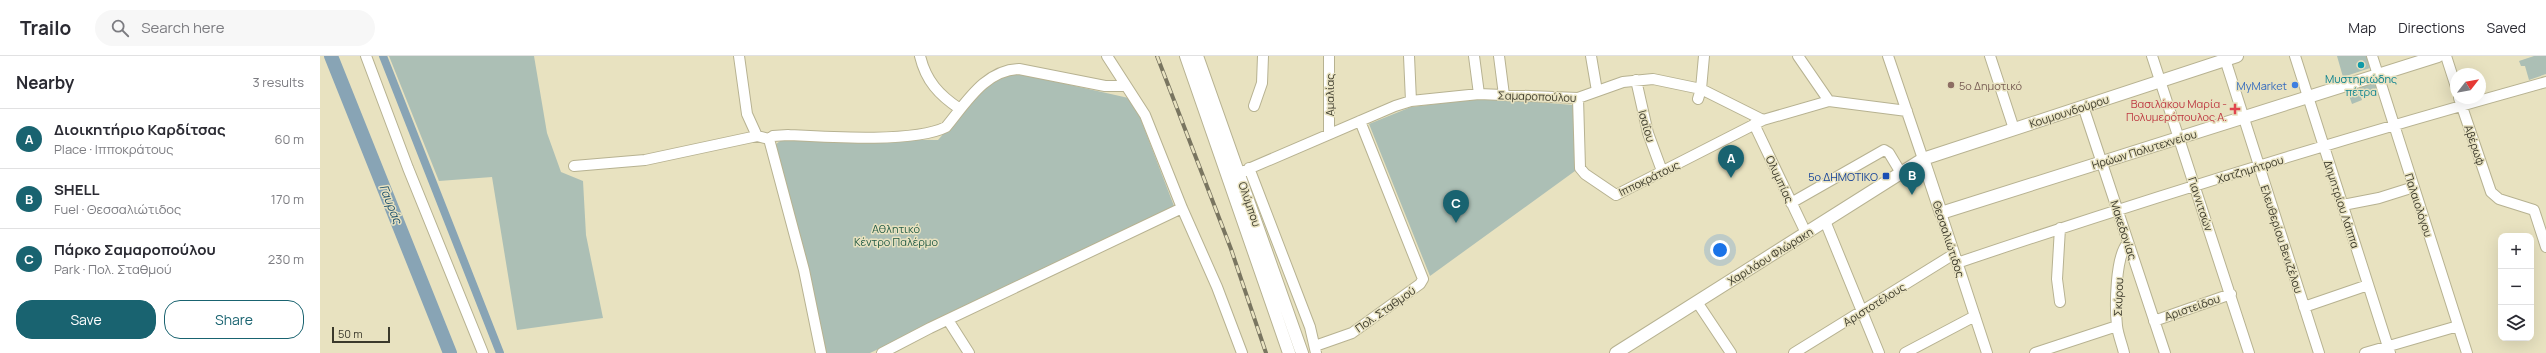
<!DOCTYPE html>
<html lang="en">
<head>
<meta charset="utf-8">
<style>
  :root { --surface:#fff; --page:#f7f7f7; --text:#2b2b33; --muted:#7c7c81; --line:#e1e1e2; --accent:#196370 }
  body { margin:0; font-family:Manrope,sans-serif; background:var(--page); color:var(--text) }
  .controls { position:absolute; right:12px; bottom:12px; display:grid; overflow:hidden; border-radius:8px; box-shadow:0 4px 16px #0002 }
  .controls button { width:36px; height:36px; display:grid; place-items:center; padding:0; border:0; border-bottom:1px solid var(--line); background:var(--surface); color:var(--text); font:20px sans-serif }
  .compass { position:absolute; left:2130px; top:12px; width:36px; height:36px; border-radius:50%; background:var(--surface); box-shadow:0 4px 16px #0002; rotate:59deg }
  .scale { position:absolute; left:12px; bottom:10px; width:58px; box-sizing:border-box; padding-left:4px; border:2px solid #3b392b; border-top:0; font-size:11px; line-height:14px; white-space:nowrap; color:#3b392b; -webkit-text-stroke:3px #e8e2c0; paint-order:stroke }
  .you { position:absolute; left:1400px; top:194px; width:14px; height:14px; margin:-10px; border:3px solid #fff; border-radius:50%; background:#1a73e8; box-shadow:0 0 0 6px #1a73e833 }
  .badge { display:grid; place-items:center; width:26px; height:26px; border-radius:50%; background:var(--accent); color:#fff; font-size:13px; font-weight:700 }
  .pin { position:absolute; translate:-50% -33px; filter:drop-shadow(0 1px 2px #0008) }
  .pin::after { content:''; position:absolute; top:21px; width:14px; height:12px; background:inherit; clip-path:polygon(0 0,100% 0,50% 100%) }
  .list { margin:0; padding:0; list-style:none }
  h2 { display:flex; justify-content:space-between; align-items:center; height:52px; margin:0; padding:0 16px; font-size:17px }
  h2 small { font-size:13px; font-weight:400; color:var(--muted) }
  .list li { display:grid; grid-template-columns:26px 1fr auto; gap:12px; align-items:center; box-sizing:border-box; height:60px; padding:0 16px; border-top:1px solid var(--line) }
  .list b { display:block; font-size:15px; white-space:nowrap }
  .list p { margin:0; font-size:13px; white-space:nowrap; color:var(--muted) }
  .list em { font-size:13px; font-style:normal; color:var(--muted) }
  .actions { display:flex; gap:8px; padding:12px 16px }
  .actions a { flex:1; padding:9px 0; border:1px solid var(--accent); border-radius:16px; text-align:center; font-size:14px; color:var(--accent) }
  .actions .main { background:var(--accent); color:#fff }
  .icon { flex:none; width:22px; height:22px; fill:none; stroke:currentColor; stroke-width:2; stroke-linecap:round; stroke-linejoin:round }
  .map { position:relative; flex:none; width:2226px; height:297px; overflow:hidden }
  header { display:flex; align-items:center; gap:24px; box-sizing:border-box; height:56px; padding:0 20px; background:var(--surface); border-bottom:1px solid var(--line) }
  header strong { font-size:19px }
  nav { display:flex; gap:22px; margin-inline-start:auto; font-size:14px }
  .search { width:280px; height:36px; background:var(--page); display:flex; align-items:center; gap:10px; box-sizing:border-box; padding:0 14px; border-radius:22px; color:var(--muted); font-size:15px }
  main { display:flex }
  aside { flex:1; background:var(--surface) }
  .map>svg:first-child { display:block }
  .green { fill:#acbfb5 }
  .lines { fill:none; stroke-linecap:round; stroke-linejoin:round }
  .canal { stroke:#88a4b5; stroke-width:8 }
  .river { stroke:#88a4b5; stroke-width:14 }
  .minor-casing { stroke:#b7b291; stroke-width:12 }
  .major-casing { stroke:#b7b291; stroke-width:14 }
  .minor { stroke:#fff; stroke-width:10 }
  .major { stroke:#fff; stroke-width:12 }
  .rail-casing { stroke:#797560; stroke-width:4 }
  .rail { stroke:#e8e2c0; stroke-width:2.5; stroke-dasharray:8; stroke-linecap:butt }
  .culture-dot { fill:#0f9aa8; stroke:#e8e2c0; stroke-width:1.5 }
  .education-dot { fill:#8d6e63; stroke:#e8e2c0; stroke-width:1.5 }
  .shop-dot { fill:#3f7fe0; stroke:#e8e2c0; stroke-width:1.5 }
  .health-dot { fill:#e0444e; stroke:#e8e2c0; stroke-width:1.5 }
  .transit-dot { fill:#1a4fb4; stroke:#e8e2c0; stroke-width:1.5 }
  .labels { text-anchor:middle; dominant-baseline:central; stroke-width:3; stroke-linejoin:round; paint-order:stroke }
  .culture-label { font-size:11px; fill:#0d838f; stroke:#e8e2c0 }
  .education-label { font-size:11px; fill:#785e54; stroke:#e8e2c0; text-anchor:start }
  .shop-label { font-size:11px; fill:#366cbe; stroke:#e8e2c0; text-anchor:end }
  .street-label { font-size:11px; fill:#3b392b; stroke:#e8e2c0 }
  .health-label { font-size:11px; fill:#be3a42; stroke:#e8e2c0; text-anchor:end }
  .transit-label { font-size:11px; fill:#164399; stroke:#e8e2c0; text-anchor:end }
  .park-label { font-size:11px; fill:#235b45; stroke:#e8e2c0 }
  .water-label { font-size:12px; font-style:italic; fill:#1e516c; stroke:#e8e2c0 }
</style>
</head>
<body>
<header>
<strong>Trailo</strong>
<div class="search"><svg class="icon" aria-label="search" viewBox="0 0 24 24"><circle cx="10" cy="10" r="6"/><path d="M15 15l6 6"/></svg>Search here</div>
<nav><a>Map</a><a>Directions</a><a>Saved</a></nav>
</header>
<main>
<aside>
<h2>Nearby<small>3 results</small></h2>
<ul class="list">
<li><span class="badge">A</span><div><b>Διοικητήριο Καρδίτσας</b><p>Place · Ιπποκράτους</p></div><em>60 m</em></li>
<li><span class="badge">B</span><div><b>SHELL</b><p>Fuel · Θεσσαλιώτιδος</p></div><em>170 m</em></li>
<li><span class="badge">C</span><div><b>Πάρκο Σαμαροπούλου</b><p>Park · Πολ. Σταθμού</p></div><em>230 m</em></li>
</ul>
<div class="actions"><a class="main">Save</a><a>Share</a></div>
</aside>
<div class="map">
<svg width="2226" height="297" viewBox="0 0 2226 297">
  <rect width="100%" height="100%" fill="#e8e2c0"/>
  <path class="green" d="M69 0H214L227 77 241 116 263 125 266 179 283 262 197 274 172 121 119 125Z
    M2017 0H2047L2050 12 2023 21Z
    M2214 0H2226V18L2209 24 2205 10H2201L2199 5Z
    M693 16 813 43 854 150 550 297H505L456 88 463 83 618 84 670 25Z
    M2056 24 2058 32 2040 38 2042 44 2032 48 2027 34Z
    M1165 42 1253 49 1255 115 1110 220 1049 68 1091 51Z"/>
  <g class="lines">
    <path class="canal" d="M63 0 180 297"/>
    <path class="river" d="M11 0 130 297"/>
    <g class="minor-casing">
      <path id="minor" d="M46 0 88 112 163 297
        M419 0 427 58 437 80 449 83 453 80 468 79C505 81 595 87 626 71 646 47 665 14 699 13L785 30H806
        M600 0C606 25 619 39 640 53
        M787 0 825 59 862 152 897 231 922 297
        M1089 0 1091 45
        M1154 0 1159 38
        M1179 0 1184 39
        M1271 0 1277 35
        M1478 0 1509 45
        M1568 0 1603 103
        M1670 0 1694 73
        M1832 0 1929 297
        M1904 0 1999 297
        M1975 0 2070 297
        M2052 0 2147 297
        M2126 0 2136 31
        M1316 24 1328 77 1342 115
        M1258 42 1260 112 1265 118 1296 139 1443 64 1509 45 1587 55
        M2139 42 2171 136 2179 143 2214 154 2226 191
        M1378 43 1381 33 1384 0
        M934 50 942 27 943 0
        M1763 50 1845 297
        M1434 68 1486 177
        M1009 78V0
        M449 83 484 214 501 297
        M254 110 325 104 437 80
        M929 112 990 271 996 297
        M919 117 1075 50 1091 45 1159 38 1258 42 1303 26 1333 23 1381 33 1443 64
        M1471 147 1564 94 1569 97 1581 117
        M2023 149 2059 142 2094 131
        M1621 157 1667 297
        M1505 165 1559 297
        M1637 207C1832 141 2028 81 2226 26
        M1377 246 1411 297
        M1740 246 1737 223 1740 172
        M1984 251 2048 229
        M628 264 649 297
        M1834 265 1911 238
        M995 290 1032 277 1100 228 1103 223 1040 65
        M562 297 610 272 862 152
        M1474 297 1634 198
        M1585 297 1655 260
        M1715 297 1797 270
        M1804 297C1802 288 1798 279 1797 270 1795 252 1795 199 1808 187
        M2045 297 2138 270"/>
    </g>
    <g class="major-casing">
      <path id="major" d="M866 0 969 297
        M877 0 982 297
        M1603 103 1621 157 2118 0
        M1296 297 1603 103 1917 0"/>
    </g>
    <use href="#minor" class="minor"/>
    <use href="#major" class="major"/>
    <g class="rail-casing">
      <path id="rail" d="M837 0 911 193 946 297"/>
    </g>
    <use href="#rail" class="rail"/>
  </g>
  <circle class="culture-dot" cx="2041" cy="9" r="4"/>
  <circle class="education-dot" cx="1631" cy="29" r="4"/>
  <circle class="shop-dot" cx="1975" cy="29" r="4"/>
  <path class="health-dot" d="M1913 47h4v4h4v4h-4v4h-4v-4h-4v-4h4z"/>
  <rect class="transit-dot" x="1562" y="116" width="8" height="8" rx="2"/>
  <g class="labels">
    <g class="culture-label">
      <text x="2041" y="22">Μυστηριώδης<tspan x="2041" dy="13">πέτρα</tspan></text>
    </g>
    <g class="education-label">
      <text x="1639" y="29">5ο Δημοτικό</text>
    </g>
    <g class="shop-label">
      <text x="1967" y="29">MyMarket</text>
    </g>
    <g class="street-label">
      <text transform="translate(1009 39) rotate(-90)">Αμαλίας</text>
      <text transform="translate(1217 40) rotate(2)">Σαμαροπούλου</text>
      <text transform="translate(1749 55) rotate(-18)">Κουμουνδούρου</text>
      <text transform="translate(1327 70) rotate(74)">Ισαΐου</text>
      <text transform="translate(2155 89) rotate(71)">Αβέρωφ</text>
      <text transform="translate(1824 93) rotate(-17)">Ηρώων Πολυτεχνείου</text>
      <text transform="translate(1930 113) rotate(-17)">Χατζημήτρου</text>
      <text transform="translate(1329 122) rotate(-26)">Ιπποκράτους</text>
      <text transform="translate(1460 123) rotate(65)">Ολυμπίας</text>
      <text transform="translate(930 148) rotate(71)">Ολύμπου</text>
      <text transform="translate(1881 148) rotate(72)">Γιαννιτσών</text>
      <text transform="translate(2022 148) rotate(72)">Δημητρίου Λάππα</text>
      <text transform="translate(2099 149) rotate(72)">Παλαιολόγου</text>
      <text transform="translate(1804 174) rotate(72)">Μακεδονίας</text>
      <text transform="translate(1629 183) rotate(72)">Θεσσαλιώτιδος</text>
      <text transform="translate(1962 183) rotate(72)">Ελευθερίου Βενιζέλου</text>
      <text transform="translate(1450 200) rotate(-32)">Χαριλάου Φλώρακη</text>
      <text transform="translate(1798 241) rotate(-88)">Σκύρου</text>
      <text transform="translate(1554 248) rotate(-32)">Αριστοτέλους</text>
      <text transform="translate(1872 251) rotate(-19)">Αριστείδου</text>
      <text transform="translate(1065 253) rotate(-35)">Πολ. Σταθμού</text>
    </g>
    <g class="health-label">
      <text x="1907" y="47">Βασιλάκου Μαρία -<tspan x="1907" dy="13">Πολυμερόπουλος Α.</tspan></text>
    </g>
    <g class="transit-label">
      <text x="1558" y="120">5ο ΔΗΜΟΤΙΚΟ</text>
    </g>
    <g class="park-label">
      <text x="576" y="172">Αθλητικό<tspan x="576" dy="13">Κέντρο Παλέρμο</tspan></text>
    </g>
    <g class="water-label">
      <text transform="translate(71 148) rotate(68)">Γαυράς</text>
    </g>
  </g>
</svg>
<div class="controls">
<button>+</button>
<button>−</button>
<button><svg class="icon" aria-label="layers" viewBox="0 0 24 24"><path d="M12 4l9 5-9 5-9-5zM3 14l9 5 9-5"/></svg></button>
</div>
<svg class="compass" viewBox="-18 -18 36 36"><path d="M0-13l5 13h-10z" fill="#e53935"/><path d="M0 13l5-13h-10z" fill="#7c7c81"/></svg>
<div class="scale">50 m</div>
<div class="you"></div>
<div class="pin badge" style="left:1411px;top:122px">A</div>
<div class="pin badge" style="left:1592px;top:139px">B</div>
<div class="pin badge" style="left:1136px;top:167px">C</div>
</div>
</main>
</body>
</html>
